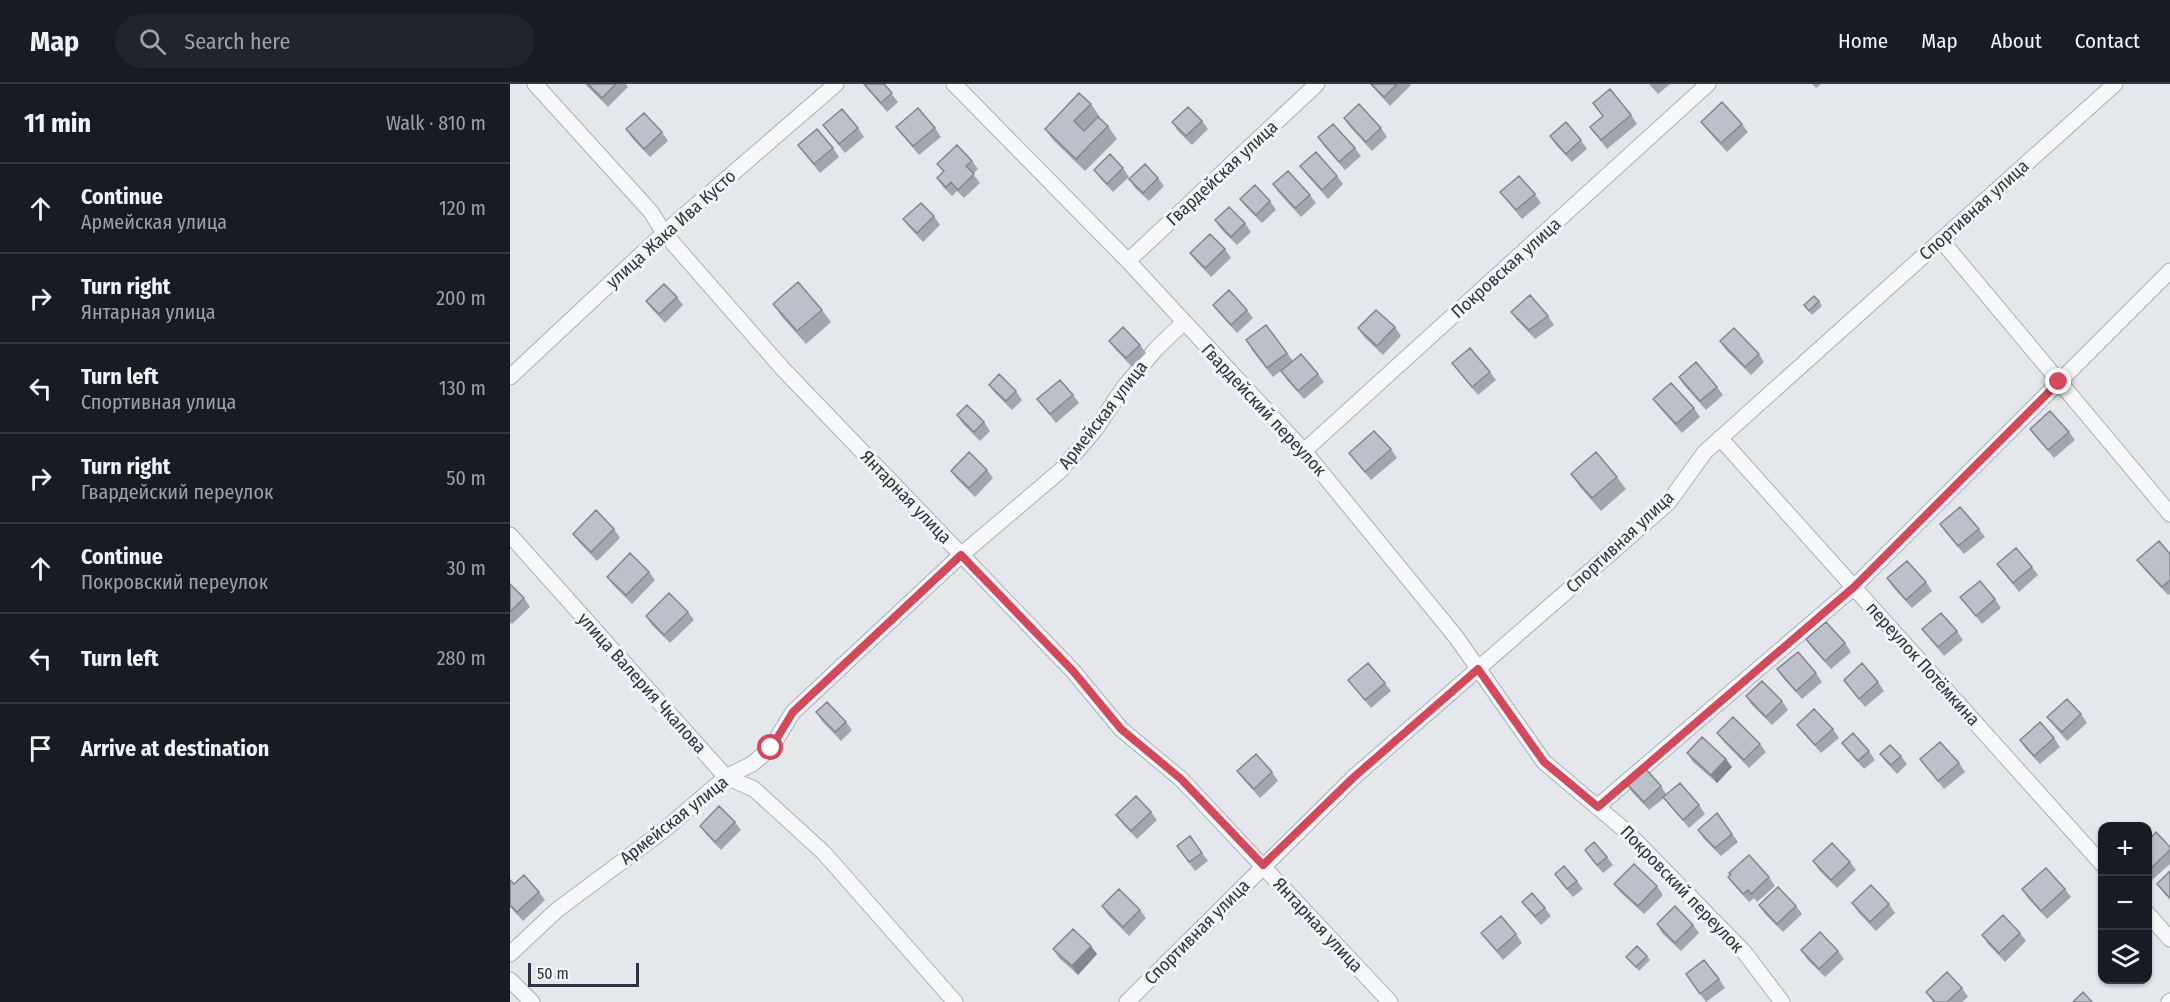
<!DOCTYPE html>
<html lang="en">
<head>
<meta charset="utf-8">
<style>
  :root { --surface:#171b24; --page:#20242c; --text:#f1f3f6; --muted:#9ea1a6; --line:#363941 }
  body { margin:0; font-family:"Fira Sans Condensed",sans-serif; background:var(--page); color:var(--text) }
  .controls { position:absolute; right:18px; bottom:18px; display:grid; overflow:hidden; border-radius:12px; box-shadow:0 2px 4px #0004 }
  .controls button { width:54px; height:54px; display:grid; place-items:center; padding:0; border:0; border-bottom:2px solid var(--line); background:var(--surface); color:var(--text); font:30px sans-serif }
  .scale { position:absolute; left:18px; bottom:15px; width:111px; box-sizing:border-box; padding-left:6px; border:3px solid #2b3445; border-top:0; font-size:16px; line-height:21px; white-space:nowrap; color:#2b3445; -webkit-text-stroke:4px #f4f6f9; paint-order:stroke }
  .stop { position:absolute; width:18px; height:18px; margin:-14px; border:4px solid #d1495b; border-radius:50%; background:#fff }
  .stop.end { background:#d1495b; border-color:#fff; box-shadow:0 2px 6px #0008 }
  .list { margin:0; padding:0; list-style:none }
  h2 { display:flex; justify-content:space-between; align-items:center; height:78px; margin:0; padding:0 24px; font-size:26px }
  h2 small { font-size:20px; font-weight:400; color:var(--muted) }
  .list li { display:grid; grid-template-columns:39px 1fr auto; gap:18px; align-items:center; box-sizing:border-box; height:90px; padding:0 24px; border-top:2px solid var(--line) }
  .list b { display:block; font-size:22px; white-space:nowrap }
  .list p { margin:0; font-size:20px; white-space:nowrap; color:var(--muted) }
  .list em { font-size:20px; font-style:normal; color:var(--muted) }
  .icon { flex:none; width:33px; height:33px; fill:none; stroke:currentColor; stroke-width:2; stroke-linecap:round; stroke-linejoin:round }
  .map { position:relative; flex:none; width:1660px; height:918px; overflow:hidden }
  header { display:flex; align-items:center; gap:36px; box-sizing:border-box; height:84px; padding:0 30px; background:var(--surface); border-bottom:2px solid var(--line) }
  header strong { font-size:28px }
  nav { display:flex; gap:33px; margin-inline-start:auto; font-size:21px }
  .search { width:420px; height:54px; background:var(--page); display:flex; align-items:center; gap:15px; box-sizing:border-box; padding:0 21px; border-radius:33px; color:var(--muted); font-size:22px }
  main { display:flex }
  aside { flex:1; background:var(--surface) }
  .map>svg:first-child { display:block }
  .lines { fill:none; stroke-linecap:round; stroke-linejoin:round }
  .street-casing { stroke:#a9aeb7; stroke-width:17 }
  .street { stroke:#f7f8fa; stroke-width:15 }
  .wall { fill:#a1a5ae }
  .shaded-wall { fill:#83868d }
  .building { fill:#bbc0ca; stroke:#83868d; stroke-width:1.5 }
  .route { stroke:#d1495b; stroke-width:8 }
  .labels { text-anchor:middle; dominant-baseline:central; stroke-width:6; stroke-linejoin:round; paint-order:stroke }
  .street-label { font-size:18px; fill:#2b3445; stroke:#f4f6f9 }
</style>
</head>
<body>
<header>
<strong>Map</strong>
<div class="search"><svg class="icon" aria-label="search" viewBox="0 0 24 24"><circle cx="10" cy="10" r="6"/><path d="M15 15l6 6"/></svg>Search here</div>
<nav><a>Home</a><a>Map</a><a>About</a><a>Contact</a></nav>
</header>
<main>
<aside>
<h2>11 min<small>Walk · 810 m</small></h2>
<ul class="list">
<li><svg class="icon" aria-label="ahead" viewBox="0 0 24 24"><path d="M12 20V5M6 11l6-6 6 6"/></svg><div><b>Continue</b><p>Армейская улица</p></div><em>120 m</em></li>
<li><svg class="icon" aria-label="right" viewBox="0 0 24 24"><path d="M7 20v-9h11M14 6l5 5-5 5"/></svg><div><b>Turn right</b><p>Янтарная улица</p></div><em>200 m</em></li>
<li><svg class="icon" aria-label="left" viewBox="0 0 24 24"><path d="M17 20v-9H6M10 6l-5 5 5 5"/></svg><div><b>Turn left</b><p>Спортивная улица</p></div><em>130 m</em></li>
<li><svg class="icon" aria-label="right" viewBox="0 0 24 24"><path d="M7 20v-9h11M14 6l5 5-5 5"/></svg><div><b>Turn right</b><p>Гвардейский переулок</p></div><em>50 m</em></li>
<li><svg class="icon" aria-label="ahead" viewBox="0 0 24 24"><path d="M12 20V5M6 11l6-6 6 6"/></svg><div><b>Continue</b><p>Покровский переулок</p></div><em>30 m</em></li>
<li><svg class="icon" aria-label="left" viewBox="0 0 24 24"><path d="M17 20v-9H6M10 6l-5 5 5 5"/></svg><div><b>Turn left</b></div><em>280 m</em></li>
<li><svg class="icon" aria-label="arrive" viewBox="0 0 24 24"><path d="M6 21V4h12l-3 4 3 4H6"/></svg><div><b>Arrive at destination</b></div></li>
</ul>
</aside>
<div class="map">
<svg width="1660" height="918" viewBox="0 0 1660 918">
  <rect width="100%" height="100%" fill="#e4e7ec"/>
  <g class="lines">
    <g class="street-casing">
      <path id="street" d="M25 0 141 128 154 149 272 284 563 587 611 645 671 695 880 918
        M444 0 618 177 794 367 946 553 1034 678 1117 748 1235 869 1272 918
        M1431 156 1660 430
        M618 177 807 0
        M0 293 154 149 326 0
        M1210 354 1592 780
        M794 367 1198 0
        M0 451 216 693 244 705 314 769 445 918
        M1087 723 1344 503 1660 187
        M1638 830 1660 855
        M0 870 47 826 153 747 216 693 242 680 261 664 283 628 451 471 550 387 585 346 614 303 646 265 673 239
        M0 896 22 918
        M617 918 844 693 1158 419 1195 368 1605 0
        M1659 918 1660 917"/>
    </g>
    <use href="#street" class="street"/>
  </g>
  <path class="wall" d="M75 0H116L118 3 98 23Z
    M353 0H374L388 18 377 28Z
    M860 0H900L901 1 880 22Z
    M1139 0H1160L1148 10Z
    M1302 0H1311L1306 4Z
    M1083 19 1121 31 1127 40 1097 65 1080 43 1093 32Z
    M581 20 590 33 589 34 598 42 607 55 575 87 544 57 535 45Z
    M834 34 871 44 877 53 862 67 840 43Z
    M692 37 698 45 682 61 668 47 662 38Z
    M1191 38 1232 40 1238 48 1217 68 1197 46Z
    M313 41 348 44 354 53 335 69Z
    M386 43 425 44 431 53 409 71 392 51Z
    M116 45 152 48 158 57 140 73 122 54Z
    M1040 52 1071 56 1077 65 1062 78 1046 61Z
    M808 53 845 64 851 72 835 86 814 62Z
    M288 61 323 64 329 73 310 89Z
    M462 77 468 85 463 90 470 99 454 114 447 107 442 112 433 103 427 94 433 88 427 80Z
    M790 82 827 92 833 100 818 115 796 90Z
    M613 84 619 93 603 108 590 94 584 86Z
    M648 94 654 102 639 117 625 104 619 95Z
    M763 100 800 111 806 119 791 133 769 109Z
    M990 108 1025 110 1031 119 1012 135Z
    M730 115 760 117 766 126 752 139 736 123Z
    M424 132 430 141 413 158 399 143 393 135Z
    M705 136 735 139 741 148 727 161 711 145Z
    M715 165 721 174 701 193 686 177 680 169Z
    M167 213 173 221 155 239 142 225 136 217Z
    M1309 217 1312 222 1302 231 1294 221Z
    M263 220 312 226 321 238 296 260 272 233Z
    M703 221 737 226 743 234 727 249 709 229Z
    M1001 228 1038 232 1044 241 1025 255 1007 236Z
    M756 241 783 277 808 290 814 298 794 315 777 296 771 287 776 283 763 293 741 265Z
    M885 243 891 252 873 271 854 253 848 244Z
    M599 257 630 261 636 269 622 283 605 265Z
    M1210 257 1249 270 1254 278 1241 291 1216 266Z
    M942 279 980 288 986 296 968 311Z
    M1169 293 1207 303 1213 311 1196 326 1174 301Z
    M479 301 506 307 512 316 502 326 485 309Z
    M563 311 569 319 546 339 527 315Z
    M1143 315 1184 324 1190 333 1172 349 1149 323Z
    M447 331 474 338 480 347 470 357 453 340Z
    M1520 345 1559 348 1565 356 1544 374 1526 353Z
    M881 365 887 374 861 396 845 377 839 369Z
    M477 386 483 394 465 413 447 395 441 387Z
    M1061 390 1107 393 1116 405 1091 427 1070 403Z
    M1430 440 1469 445 1475 453 1454 470 1436 449Z
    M104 445 110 454 87 477 69 458 63 450Z
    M1660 470V510L1658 511 1633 484 1627 476Z
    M1487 480 1522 483 1528 491 1509 508Z
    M139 488 145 496 122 520 103 501 97 493Z
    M1377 494 1416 498 1422 507 1402 524 1383 503Z
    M0 500 14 514 20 523 2 540 0 538Z
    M1450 513 1485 515 1491 524 1472 540Z
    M178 528 184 536 160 559 142 541 136 532Z
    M1412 545 1447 547 1453 556 1434 572Z
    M1296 555 1335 559 1341 568 1321 585 1302 564Z
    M1267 585 1306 589 1312 598 1292 615 1273 594Z
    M838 596 875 599 881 607 861 624Z
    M1334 596 1368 598 1374 607 1355 623Z
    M1236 612 1272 617 1278 626 1262 641 1242 621Z
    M306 628 336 638 342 646 331 657 312 637Z
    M1571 630 1577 639 1557 657 1543 641 1537 633Z
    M1287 641 1323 645 1329 654 1311 669 1293 649Z
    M1207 649 1250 660 1256 668 1239 684 1213 657Z
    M1544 654 1550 663 1530 680 1516 665 1510 656Z
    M1332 659 1359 667 1365 676 1354 685 1338 667Z
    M1177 669 1222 683 1207 699 1183 678Z
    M1370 670 1391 672 1397 680 1387 690 1376 678Z
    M1410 675 1449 679 1455 688 1434 705Z
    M727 687 762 688 768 697 750 714 733 695Z
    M1116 699 1151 702 1156 710 1189 721 1195 730 1179 744 1154 714 1139 726 1122 708Z
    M641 728 647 736 627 755 612 739 606 731Z
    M1207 729 1228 758 1211 772 1194 755 1188 746Z
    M225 738 231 746 211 766 196 750 190 742Z
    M1638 757 1660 763V780L1642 796 1638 791Z
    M667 762 692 769 698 777 685 787Z
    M1075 766 1097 773 1103 781 1093 789 1081 775Z
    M1303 777 1340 778 1346 786 1327 804 1309 786Z
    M1660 787V816L1653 808 1647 800Z
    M1045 790 1067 797 1073 805 1063 813 1051 799Z
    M1218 793H1259L1265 802 1247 818 1244 814 1239 818 1224 801Z
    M0 796 4 800 29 808 35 816 13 837 0 823Z
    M1104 800 1147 802 1153 811 1134 830 1110 808Z
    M1512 805H1555L1561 813 1537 835 1518 814Z
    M1012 818 1035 824 1041 832 1031 841 1018 826Z
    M1342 819 1379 820 1385 829 1366 847 1348 828Z
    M1249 821 1286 822 1292 830 1273 848 1255 830Z
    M592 822 630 826 636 834 619 852 598 831Z
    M1147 840 1183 841 1189 849 1171 867 1152 849Z
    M971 849 1006 850 1012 859 993 876Z
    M1510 849 1516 857 1495 878 1478 860 1472 851Z
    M543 865 587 870 568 891 549 874Z
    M1291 866 1328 867 1334 875 1315 893 1297 875Z
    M1137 872 1140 876 1129 887 1116 873Z
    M1176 890 1209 895 1215 904 1196 918Z
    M1452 904 1458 913 1452 918H1423L1416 908Z"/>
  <path class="shaded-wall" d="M1216 675 1222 683 1207 699 1201 691Z
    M581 862 587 870 568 891 562 882Z"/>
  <path class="building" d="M78 0H106L92 14Z
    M354 0H374L382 9 371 19Z
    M861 0H887L874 13Z
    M1100 5 1121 31 1091 56 1080 43 1093 32 1083 19Z
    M569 9 581 20 564 37 574 47 588 33 598 42 566 75 535 45Z
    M1212 18 1232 40 1211 59 1191 38Z
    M849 20 871 44 856 58 834 34Z
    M678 23 692 37 676 52 662 38Z
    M408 24 425 44 403 62 386 43Z
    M332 25 348 44 329 60 313 41Z
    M134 29 152 48 134 65 116 45Z
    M1056 38 1071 56 1056 70 1040 52Z
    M823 40 845 64 829 78 808 53Z
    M307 45 323 64 304 80 288 61Z
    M447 61 462 77 456 82 464 90 448 106 441 98 436 103 427 94 434 87 427 80Z
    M806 68 827 92 812 106 790 82Z
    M600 70 613 84 597 100 584 86Z
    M635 80 648 94 633 109 619 95Z
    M778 87 800 111 785 124 763 100Z
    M1009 92 1025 110 1006 126 990 108Z
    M745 101 760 117 746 131 730 115Z
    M411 119 424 132 407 149 393 135Z
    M719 123 735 139 721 153 705 136Z
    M700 150 715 165 695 184 680 169Z
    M288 198 312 226 287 247 263 220Z
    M154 200 167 213 149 230 136 217Z
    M719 206 737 226 721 241 703 221Z
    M1020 211 1038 232 1019 246 1001 228Z
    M1304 212 1309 217 1299 227 1294 221Z
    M866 226 885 243 867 262 848 244Z
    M756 241 777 269 757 284 736 256Z
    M613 243 630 261 616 274 599 257Z
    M1224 244 1249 270 1235 283 1210 257Z
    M960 264 980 288 962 303 942 279Z
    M791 270 808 290 788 307 771 287Z
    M1186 278 1207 303 1190 317 1169 293Z
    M489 290 506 307 496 317 479 301Z
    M550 296 563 311 540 330 527 315Z
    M1161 299 1184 324 1166 340 1143 315Z
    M457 321 474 338 464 348 447 331Z
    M1540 327 1559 348 1538 366 1520 345Z
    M864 347 881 365 855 388 839 369Z
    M459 368 477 386 459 404 441 387Z
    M1086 368 1107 393 1082 414 1061 390Z
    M1450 423 1469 445 1448 462 1430 440Z
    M86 426 104 445 81 468 63 450Z
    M1649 457 1660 470V496L1652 503 1627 476Z
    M1506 464 1522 483 1503 499 1487 480Z
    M120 469 139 488 116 511 97 493Z
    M1397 477 1416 498 1396 516 1377 494Z
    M1470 497 1485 515 1466 532 1450 513Z
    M0 500 14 514 0 528Z
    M159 509 178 528 154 551 136 532Z
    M1431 529 1447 547 1428 563 1412 545Z
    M1316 538 1335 559 1315 577 1296 555Z
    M1288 568 1306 589 1286 607 1267 585Z
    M858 579 875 599 855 616 838 596Z
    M1352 579 1368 598 1349 615 1334 596Z
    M1252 597 1272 617 1256 633 1236 612Z
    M1557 615 1571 630 1552 648 1537 633Z
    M317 618 336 638 325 648 306 628Z
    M1304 625 1323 645 1305 661 1287 641Z
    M1223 633 1250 660 1234 676 1207 649Z
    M1530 638 1544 654 1524 672 1510 656Z
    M1343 649 1359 667 1348 677 1332 659Z
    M1192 653 1216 675 1201 691 1177 669Z
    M1430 658 1449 679 1428 697 1410 675Z
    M1380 661 1391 672 1381 681 1370 670Z
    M746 670 762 688 744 705 727 687Z
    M1134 683 1151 702 1134 718 1116 699Z
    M1170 699 1189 721 1173 736 1153 713Z
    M626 712 641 728 621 747 606 731Z
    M209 722 225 738 205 758 190 742Z
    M1207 729 1222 750 1205 764 1188 746Z
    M1646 748 1660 763V766L1638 787V757Z
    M680 752 692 769 679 778 667 762Z
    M1084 758 1097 773 1087 781 1075 766Z
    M1322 759 1340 778 1321 796 1303 777Z
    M1239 771 1259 793 1241 810 1238 806 1233 810 1218 793 1221 790 1219 789Z
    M1124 780 1147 802 1128 822 1104 800Z
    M1054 782 1067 797 1057 805 1045 790Z
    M1536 784 1555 805 1531 827 1512 805Z
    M1660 787V814L1647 800Z
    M14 791 29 808 7 828 0 821V796L4 800Z
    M1361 801 1379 820 1360 838 1342 819Z
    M1268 803 1286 822 1267 840 1249 821Z
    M609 805 630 826 613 843 592 822Z
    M1022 809 1035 824 1025 832 1012 818Z
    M1165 822 1183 841 1165 859 1147 840Z
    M1493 831 1510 849 1489 869 1472 851Z
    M991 832 1006 850 987 867 971 849Z
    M563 845 581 862 562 882 543 865Z
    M1310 848 1328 867 1309 885 1291 866Z
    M1127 862 1137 872 1126 883 1116 873Z
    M1194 876 1209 895 1190 910 1176 890Z
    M1437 888 1452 904 1437 918H1425L1416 908Z
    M1573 908 1582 918H1563Z"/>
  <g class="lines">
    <path class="route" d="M261 664 283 628 451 471 563 587 611 645 671 695 753 781 844 693 968 585 1034 678 1088 723 1344 503 1549 298"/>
  </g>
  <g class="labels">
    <g class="street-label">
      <text transform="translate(712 89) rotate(-43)">Гвардейская улица</text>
      <text transform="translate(1464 126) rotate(-42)">Спортивная улица</text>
      <text transform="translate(161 145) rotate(-42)">улица Жака Ива Кусто</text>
      <text transform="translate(996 184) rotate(-42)">Покровская улица</text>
      <text transform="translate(754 326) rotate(47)">Гвардейский переулок</text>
      <text transform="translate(593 331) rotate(-52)">Армейская улица</text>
      <text transform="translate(396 413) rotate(46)">Янтарная улица</text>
      <text transform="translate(1110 458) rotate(-43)">Спортивная улица</text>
      <text transform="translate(1413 580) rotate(48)">переулок Потёмкина</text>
      <text transform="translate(132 599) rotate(48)">улица Валерия Чкалова</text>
      <text transform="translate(164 736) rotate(-38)">Армейская улица</text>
      <text transform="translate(1172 805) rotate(46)">Покровский переулок</text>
      <text transform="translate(808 841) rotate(47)">Янтарная улица</text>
      <text transform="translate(687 848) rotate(-45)">Спортивная улица</text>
    </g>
  </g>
</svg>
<div class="controls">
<button>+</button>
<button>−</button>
<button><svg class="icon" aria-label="layers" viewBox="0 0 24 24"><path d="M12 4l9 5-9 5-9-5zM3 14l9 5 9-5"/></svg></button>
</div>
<div class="scale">50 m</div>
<div class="stop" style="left:261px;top:664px"></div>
<div class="stop end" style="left:1549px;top:298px"></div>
</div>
</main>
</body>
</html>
